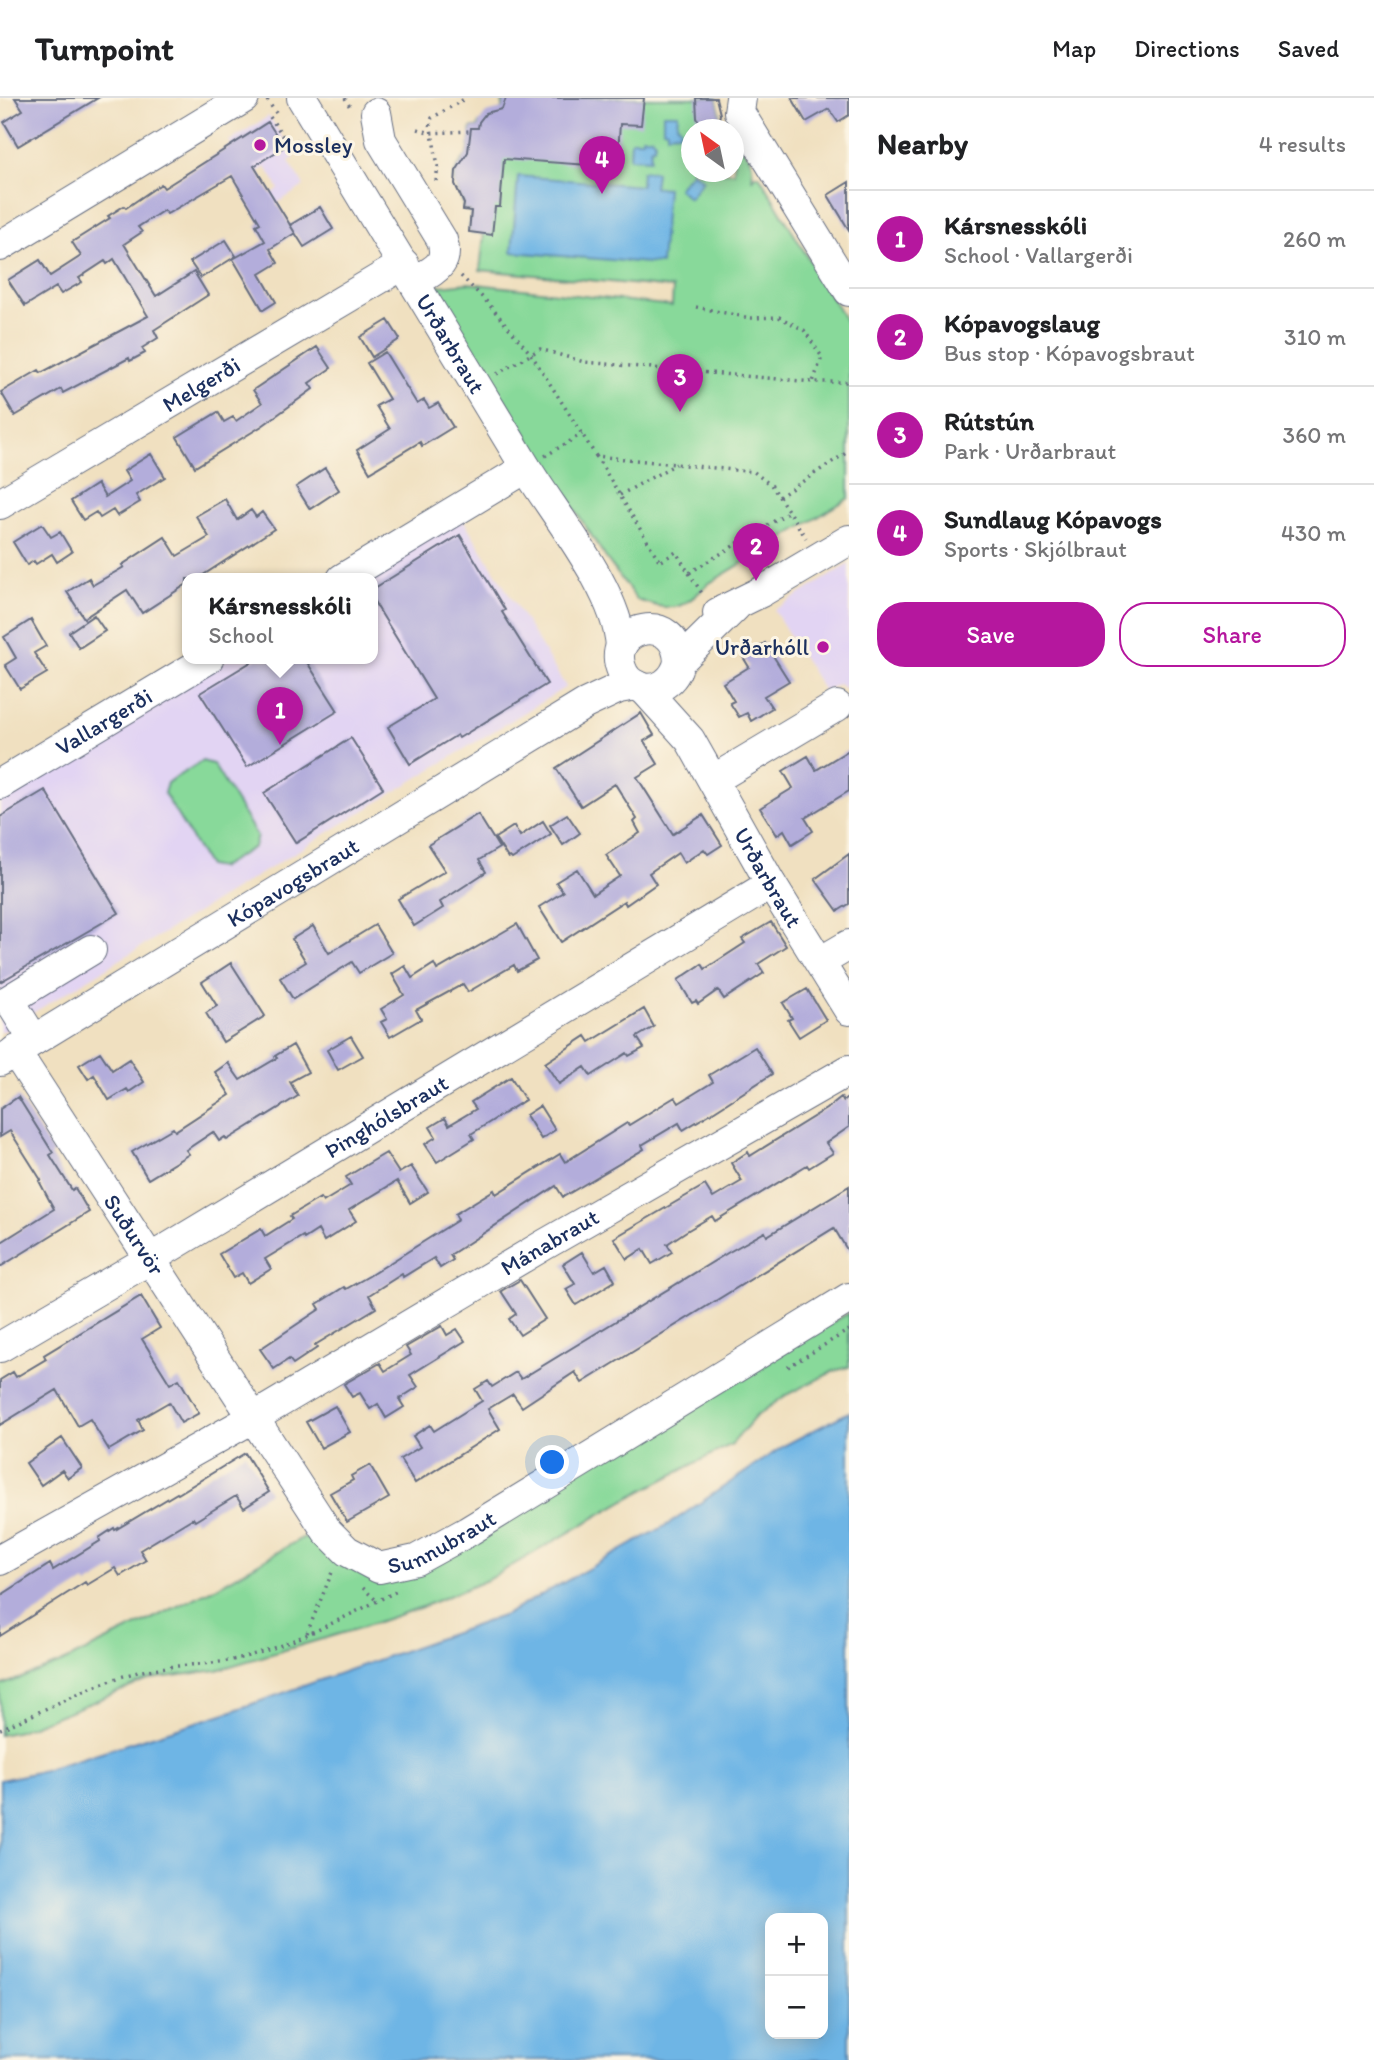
<!DOCTYPE html>
<html lang="en">
<head>
<meta charset="utf-8">
<style>
  :root { --surface:#fff; --page:#f6f6f6; --text:#202124; --muted:#757577; --line:#e0e0e0; --accent:#b5179e }
  body { margin:0; font-family:Itim,sans-serif; background:var(--page); color:var(--text) }
  .controls { position:absolute; right:21px; bottom:21px; display:grid; overflow:hidden; border-radius:14px; box-shadow:0 4px 18px #0003 }
  .controls button { width:63px; height:63px; display:grid; place-items:center; padding:0; border:0; border-bottom:2px solid var(--line); background:var(--surface); color:var(--text); font:35px sans-serif }
  .compass { position:absolute; left:681px; top:21px; width:63px; height:63px; border-radius:50%; background:var(--surface); box-shadow:0 4px 18px #0003; rotate:327deg }
  .you { position:absolute; left:553px; top:1365px; width:24px; height:24px; margin:-18px; border:5px solid #fff; border-radius:50%; background:#1a73e8; box-shadow:0 0 0 10px #1a73e833 }
  .badge { display:grid; place-items:center; width:46px; height:46px; border-radius:50%; background:var(--accent); color:#fff; font-size:23px; font-weight:700 }
  .pin { position:absolute; translate:-50% -58px; filter:drop-shadow(0 2px 4px #0008) }
  .pin::after { content:''; position:absolute; top:37px; width:24px; height:21px; background:inherit; clip-path:polygon(0 0,100% 0,50% 100%) }
  .popup { position:absolute; left:182px; top:475px; width:196px; height:91px; box-sizing:border-box; display:grid; place-content:center; border-radius:14px; background:var(--surface); filter:drop-shadow(0 2px 5px #0005); font-size:23px; white-space:nowrap; color:var(--muted) }
  .popup b { font-size:26px; color:var(--text) }
  .popup::after { content:''; position:absolute; left:50%; top:100%; margin-left:-14px; border:14px solid transparent; border-top-color:var(--surface) }
  .list { margin:0; padding:0; list-style:none }
  h2 { display:flex; justify-content:space-between; align-items:center; height:91px; margin:0; padding:0 28px; font-size:30px }
  h2 small { font-size:23px; font-weight:400; color:var(--muted) }
  .list li { display:grid; grid-template-columns:46px 1fr auto; gap:21px; align-items:center; box-sizing:border-box; height:98px; padding:0 28px; border-top:2px solid var(--line) }
  .list b { display:block; font-size:26px; white-space:nowrap }
  .list p { margin:0; font-size:23px; white-space:nowrap; color:var(--muted) }
  .list em { font-size:23px; font-style:normal; color:var(--muted) }
  .actions { display:flex; gap:14px; padding:21px 28px }
  .actions a { flex:1; padding:16px 0; border:2px solid var(--accent); border-radius:28px; text-align:center; font-size:24px; color:var(--accent) }
  .actions .main { background:var(--accent); color:#fff }
  .map { position:relative; flex:none; width:849px; height:1962px; overflow:hidden }
  header { display:flex; align-items:center; gap:42px; box-sizing:border-box; height:98px; padding:0 35px; background:var(--surface); border-bottom:2px solid var(--line) }
  header strong { font-size:33px }
  nav { display:flex; gap:38px; margin-inline-start:auto; font-size:24px }
  main { display:flex }
  aside { flex:1; background:var(--surface) }
  .map>svg:first-child { display:block }
  .built { fill:#e2d4f3 }
  .green { fill:#88d99a; stroke:#52847c; stroke-width:2 }
  .water { fill:#6eb5e5; stroke:#4472a2; stroke-width:2; fill-rule:evenodd }
  .building { fill:#b3addb }
  .lines { fill:none; stroke-linecap:round; stroke-linejoin:round }
  .minor-casing { stroke:#666d80; stroke-width:32 }
  .path { stroke:#666d80; stroke-width:3.5; stroke-dasharray:2 5; stroke-linecap:butt }
  .minor { stroke:#fff; stroke-width:30 }
  .poi-dot { fill:#b5179e; stroke:#fcf5e5; stroke-width:2.5 }
  .labels { text-anchor:middle; dominant-baseline:central; stroke-width:6; stroke-linejoin:round; paint-order:stroke }
  .poi-label { font-size:23px; fill:#1b2f5e; stroke:#fcf5e5; text-anchor:start }
  .street-label { font-size:23px; fill:#1b2f5e; stroke:#fcf5e5 }
</style>
</head>
<body>
<header>
<strong>Turnpoint</strong>
<nav><a>Map</a><a>Directions</a><a>Saved</a></nav>
</header>
<main>
<div class="map">
<svg width="849" height="1962" viewBox="0 0 849 1962">
  <rect width="100%" height="100%" fill="#fcf5e5"/>
  <filter id="ink" filterUnits="userSpaceOnUse"><feTurbulence type="fractalNoise" baseFrequency=".0143" numOctaves="2"/><feDisplacementMap in="SourceGraphic" scale="14" xChannelSelector="R" yChannelSelector="G"/><feConvolveMatrix kernelMatrix="1 2 1 2 8 2 1 2 1" color-interpolation-filters="sRGB"/></filter>
  <filter id="wash" filterUnits="userSpaceOnUse"><feTurbulence type="fractalNoise" baseFrequency=".00686" numOctaves="4" result="noise"/><feDisplacementMap in="SourceGraphic" scale="28" xChannelSelector="R" yChannelSelector="G"/><feGaussianBlur stdDeviation="1.57" result="paint"/><feColorMatrix in="noise" values="0 0 0 0 0 0 0 0 0 0 0 0 0 0 0 0 0 1.4 0 .05"/><feComposite in="paint" operator="in"/></filter>
  <g filter="url(#wash)">
    <rect width="100%" height="100%" fill="#f0e0c0"/>
    <path class="built" d="M269 18 295 59 289 63 304 88 276 106 270 97 279 91 266 69 251 78 229 43Z
      M461 418 566 589 0 935V701L228 561H373V481H359Z
      M849 466V593L838 586 824 593 774 512Z"/>
    <path class="green" d="M506 0H716L720 16 716 31 692 32V74H734V45C749 53 754 64 752 82L755 77H759L849 229V400L708 486C680 513 674 514 637 502L606 460 431 189 468 185 672 208 673 190 480 172 484 136 469 134 471 113 463 112C465 99 452 91 455 76 457 67 462 64 467 57 471 51 470 37 471 30H478L479 25 501 17 503 3H506Z
      M202 663 213 666 257 738 254 749 219 770 208 768 164 695 167 685Z
      M849 1215V1269L834 1273 786 1297 755 1319 732 1346 632 1398 487 1482 422 1509 363 1529 217 1572 151 1581 19 1633 0 1637V1588L61 1565 215 1490 302 1440 329 1443 379 1475Z"/>
    <path class="water" d="M663 16H678L677 26 681 30 680 35 667 36V32L663 31Z
      M642 39H651L655 43 654 49H651L650 61 630 60 631 42H642Z
      M642 73 656 74 654 89 667 90 661 166 512 154 518 78 641 88Z
      M692 74 703 82 689 100 678 90Z
      M849 1314V1962H0V1682L37 1674 232 1613 505 1517 672 1424 785 1347ZM770 1820H823V1936H770Z"/>
    <g id="blocks">
      <path class="building" d="M15 0H98L18 48 4 24 23 12Z
        M506 0H644L641 27 620 26 617 69 504 61 500 109H495L492 137 469 134 471 113 463 112 464 106 455 86 456 73 468 54 471 30H478L479 24 486 15 502 11Z
        M696 0H716L720 16 717 32H703L697 20Z
        M792 0H849V17L838 24 829 11 806 24Z
        M268 24 284 49 254 68 295 135 270 151 278 165 260 176 276 204 263 212 233 161 265 143 256 127 260 125 232 78 167 116 164 112 138 129 142 134 124 146 156 198 194 174 208 197 154 232 158 240 142 250 145 255 130 263 129 260 63 295 61 291 15 318 1 294 39 272 41 275 148 218 114 161 107 166 105 163 79 180 82 184 61 196 56 189 25 208 8 182 40 162 50 178 81 158 72 144 110 120 108 118 124 108 126 110 161 86 164 90Z
        M849 84V132L828 97Z
        M320 109 333 131 304 149 290 127Z
        M226 142 236 158 201 180 190 164Z
        M388 222 400 241 372 259 360 239Z
        M317 249 331 270 309 285 313 291 262 328 195 369 177 339 218 314 224 324 233 319 236 323 262 305 253 292Z
        M385 254 417 306 424 302 429 310 438 305 453 329 422 348 420 344 370 374 357 352 390 331 376 308 389 301 367 265Z
        M151 356 165 379 136 397 140 404 117 418 113 412 100 420 96 414 83 422 71 403 97 386 105 399 130 383 124 373Z
        M325 370 339 392 310 411 296 389Z
        M225 401 237 422 251 412 256 419 262 414 274 431 197 481H187V486L142 515 127 492 84 520 67 494 89 480 93 487 124 469 122 467 165 439 177 458 209 439 196 418Z
        M42 426 51 439 60 434 72 454 57 464 52 456 36 466 34 463 27 467 13 444Z
        M460 437 505 512 502 514 547 586 459 640 457 637 410 666 388 629 434 601 373 502V491Z
        M94 517 105 533 79 550 69 534Z
        M31 522 46 548 34 555 47 575 20 591 5 567 16 560 4 539Z
        M765 545 789 583 764 598 772 610 751 623 747 615 739 619 730 605 734 603 723 585 749 569 743 559Z
        M256 561H305L338 613 247 669 200 595Z
        M641 615 654 637 644 643 658 666 637 679 673 736 703 717 722 747 708 756 704 751 684 765 678 755 649 775 656 786 626 807 624 803 561 844 539 809 563 794 556 784 577 771 593 796 620 778 606 757 640 735 634 724 637 721 615 686 581 708 556 670Z
        M351 640 383 690 296 745 264 695Z
        M849 652V693L805 720 813 733 792 746 784 732 777 737 760 710 793 690 783 673 808 658 816 672Z
        M45 692 119 815 0 884V719Z
        M478 716 499 750 479 762 486 774 440 804 443 810 414 828 398 801 445 773 428 747Z
        M567 716 580 735 563 747 550 727Z
        M543 723 551 736 512 761 510 759 508 760 495 740 514 728 520 738Z
        M849 756V806L838 813 815 781Z
        M771 824 786 848 758 866 764 875 724 901 718 892 698 906 696 903 692 905 678 882 702 866 705 871 745 845 742 841Z
        M517 826 537 862 517 873 514 867 468 894 463 886 416 912 421 921 390 939 381 924 387 921 381 911 404 897 392 876 405 868 412 880 434 866 437 872Z
        M375 827 392 855 359 875 352 864 293 901 280 880 306 864 292 841 313 828 329 855Z
        M231 865 265 918 223 944 206 915 217 908 202 884Z
        M807 891 826 922 799 939 788 922 792 920 783 905Z
        M644 911 654 929 637 939 644 950 629 958 627 955 591 978 585 969 559 986 545 965 586 938 590 944Z
        M351 938 363 958 338 972 327 952Z
        M293 947 308 974 290 984 298 998 227 1042 225 1039 219 1043 213 1034 186 1052 189 1056 148 1081 132 1054 173 1030 175 1033 230 997 215 974 228 965 240 982 277 960 275 958Z
        M755 949 772 976 713 1014 683 1032 679 1025 642 1047 644 1051 563 1099 556 1088 450 1157 453 1162 440 1170 434 1160 403 1179 402 1176 369 1197 376 1210 315 1247 317 1250 293 1266 289 1261 274 1271 260 1251 320 1211 317 1206 344 1189 346 1191 369 1178 458 1122 455 1116 494 1092 496 1096 560 1056 565 1064 627 1025 629 1027 675 999 679 1005 713 984 709 977Z
        M100 954 112 972 129 961 144 984 129 994 127 991 109 1002 94 977 88 981 79 967Z
        M511 979 525 1002 471 1036 474 1041 437 1064 425 1046 436 1039 430 1029 445 1020 449 1027 476 1011 471 1004Z
        M18 999 53 1055 50 1057 72 1092 75 1090 89 1114 0 1169V1145L54 1111 39 1083 41 1082 10 1033 0 1039V1011Z
        M841 999 843 1003 849 999V1029L826 1045 833 1055 809 1070 807 1067 715 1123 712 1118 685 1134 667 1146 672 1154 652 1166 643 1151 627 1161 614 1140 705 1087 713 1100 742 1083 731 1065 748 1054 750 1058 826 1011Z
        M540 1008 555 1032 541 1041 526 1017Z
        M386 1055 399 1075 411 1068 428 1094 410 1105 397 1083 349 1112 356 1123 324 1143 318 1132 304 1141 303 1138 265 1161 271 1171 248 1185 242 1175 233 1180 219 1156 261 1131 265 1138 292 1121 290 1118 320 1100 323 1104 351 1087 346 1079Z
        M849 1088V1155L834 1130 582 1285 575 1274 522 1309 513 1296 488 1311 500 1331 415 1385 400 1361 420 1349 413 1338 430 1327 434 1333 482 1303 475 1291 488 1283 492 1289 516 1274 521 1281 729 1154 765 1134 767 1138Z
        M582 1154 594 1174 606 1167 615 1183 576 1207 566 1191 575 1186 563 1166Z
        M520 1182 545 1221 520 1237 509 1221 516 1216 501 1193Z
        M141 1198 160 1230 142 1241 170 1286 179 1281 199 1315 181 1325 169 1304 138 1322 143 1332 109 1352 90 1321 78 1328 57 1292 0 1327V1282L13 1274 16 1279 46 1261 44 1257Z
        M442 1228 447 1237 457 1231 465 1243 410 1277 418 1289 399 1301 404 1309 386 1320 378 1306 370 1311 360 1295 352 1299 344 1286 380 1265 385 1273 411 1257 406 1249Z
        M335 1308 350 1334 321 1350 306 1324Z
        M62 1340 82 1370 68 1380 62 1372 41 1387 26 1365Z
        M245 1355 269 1394 244 1410 236 1398 195 1423 193 1420 140 1452 146 1462 120 1478 115 1470 87 1487 85 1484 0 1538V1498L50 1466 53 1472 100 1443 99 1440 114 1430 115 1432 177 1395 178 1396Z
        M370 1367 389 1400 347 1424 330 1395 353 1382 351 1378Z"/>
    </g>
  </g>
  <g filter="url(#ink)">
    <use href="#blocks" fill-opacity="0" stroke="#666d80" stroke-width="2"/>
    <g class="lines">
      <g class="minor-casing">
        <g id="minor">
          <path id="s1" d="M302 0C377 122 450 246 525 368 555 417 618 493 621 549"/>
          <path d="M741 0 739 14 849 193"/>
          <path d="M376 15 381 42 442 142C450 167 434 172 414 184"/>
          <path d="M0 148 244 0"/>
          <path id="s2" d="M0 406 404 166"/>
          <path d="M342 481 526 370"/>
          <path d="M718 515 761 494 849 442"/>
          <path d="M679 564C677 511 606 529 621 570 624 579 631 586 639 589 658 596 675 582 679 564L735 509"/>
          <path id="s3" d="M643 590 690 642 771 786 849 912"/>
          <path d="M713 682 837 608"/>
          <path id="s4" d="M0 686 208 561"/>
          <path d="M820 864 849 847"/>
          <path d="M34 942 9 902 91 852"/>
          <path id="s5" d="M15 953 327 1433 347 1453 379 1470 416 1462 467 1434 849 1200"/>
          <path id="s6" d="M0 963 585 606 619 590 636 587"/>
          <path id="s7" d="M0 1249 150 1161 771 786"/>
          <path id="s8" d="M0 1462 253 1320 544 1147 849 972"/>
        </g>
      </g>
      <path class="path" d="M345 0 351 11
        M267 2 276 15
        M270 19 289 47 300 41
        M418 31 431 35 470 33
        M436 83 438 68 430 25 432 20 466 0
        M461 178 486 203 531 256 596 358 754 374 772 388 806 440
        M696 209 750 220 779 219 804 232 822 259 813 284
        M497 276 540 251 584 264 813 284H849
        M545 358 582 336
        M596 358 660 464 676 454 689 475 789 414
        M620 397 676 366
        M779 399 849 353
        M689 475 703 497
        M788 1269 849 1232
        M363 1490 377 1503
        M307 1535 333 1472
        M0 1631C43 1614 83 1590 127 1577 159 1567 194 1568 227 1563 284 1552 347 1518 399 1492"/>
      <use href="#minor" class="minor"/>
    </g>
  </g>
  <g class="poi-dot">
    <circle cx="260" cy="47" r="7"/>
    <circle cx="823" cy="549" r="7"/>
  </g>
  <g class="labels">
    <g class="poi-label">
      <text x="274" y="47">Mossley</text>
      <text x="809" y="549" text-anchor="end">Urðarhóll</text>
    </g>
    <g class="street-label">
      <text stroke="none"><textPath href="#s1" startOffset="287">Urðarbraut</textPath></text>
      <text stroke="none"><textPath href="#s2" startOffset="234">Melgerði</textPath></text>
      <text stroke="none"><textPath href="#s4" startOffset="121">Vallargerði</textPath></text>
      <text stroke="none"><textPath href="#s3" startOffset="228">Urðarbraut</textPath></text>
      <text stroke="none"><textPath href="#s6" startOffset="343">Kópavogsbraut</textPath></text>
      <text stroke="none"><textPath href="#s7" startOffset="450">Þinghólsbraut</textPath></text>
      <text stroke="none"><textPath href="#s5" startOffset="219">Suðurvör</textPath></text>
      <text stroke="none"><textPath href="#s8" startOffset="635">Mánabraut</textPath></text>
      <text stroke="none"><textPath href="#s5" startOffset="705">Sunnubraut</textPath></text>
    </g>
  </g>
</svg>
<div class="controls">
<button>+</button>
<button>−</button>
</div>
<svg class="compass" viewBox="-18 -18 36 36"><path d="M0-13l5 13h-10z" fill="#e53935"/><path d="M0 13l5-13h-10z" fill="#757577"/></svg>
<div class="you"></div>
<div class="pin badge" style="left:280px;top:647px">1</div>
<div class="popup"><b>Kársnesskóli</b>School</div>
<div class="pin badge" style="left:756px;top:483px">2</div>
<div class="pin badge" style="left:680px;top:314px">3</div>
<div class="pin badge" style="left:602px;top:96px">4</div>
</div>
<aside>
<h2>Nearby<small>4 results</small></h2>
<ul class="list">
<li><span class="badge">1</span><div><b>Kársnesskóli</b><p>School · Vallargerði</p></div><em>260 m</em></li>
<li><span class="badge">2</span><div><b>Kópavogslaug</b><p>Bus stop · Kópavogsbraut</p></div><em>310 m</em></li>
<li><span class="badge">3</span><div><b>Rútstún</b><p>Park · Urðarbraut</p></div><em>360 m</em></li>
<li><span class="badge">4</span><div><b>Sundlaug Kópavogs</b><p>Sports · Skjólbraut</p></div><em>430 m</em></li>
</ul>
<div class="actions"><a class="main">Save</a><a>Share</a></div>
</aside>
</main>
</body>
</html>
